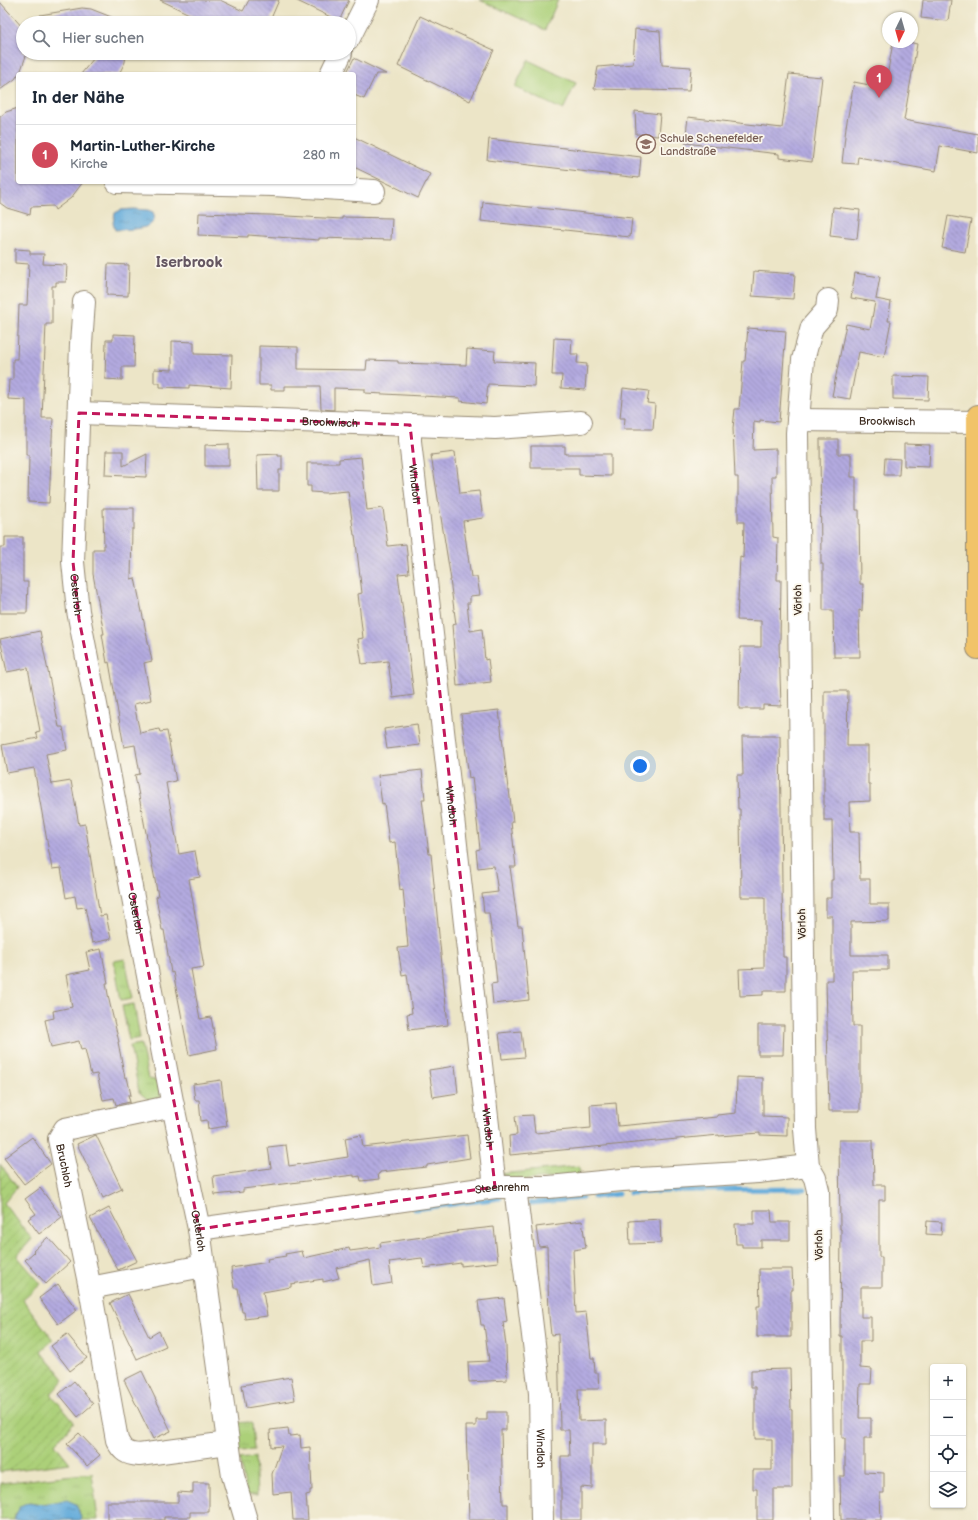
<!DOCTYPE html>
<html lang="de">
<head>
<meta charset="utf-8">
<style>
  :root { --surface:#fff; --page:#f2f2f3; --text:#1f2937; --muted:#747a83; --line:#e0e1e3; --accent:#d1495b }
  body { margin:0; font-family:"Balsamiq Sans",sans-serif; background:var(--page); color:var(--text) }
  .controls { position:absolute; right:12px; bottom:12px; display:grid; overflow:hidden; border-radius:4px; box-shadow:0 1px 3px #0004 }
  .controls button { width:36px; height:36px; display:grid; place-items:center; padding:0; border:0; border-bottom:1px solid var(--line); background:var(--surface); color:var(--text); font:20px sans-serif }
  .compass { position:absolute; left:882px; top:12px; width:36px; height:36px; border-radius:50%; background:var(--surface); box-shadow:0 1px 3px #0004; rotate:185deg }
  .you { position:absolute; left:640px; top:766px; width:14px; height:14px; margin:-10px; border:3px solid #fff; border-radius:50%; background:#1a73e8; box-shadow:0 0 0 6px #1a73e833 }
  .badge { display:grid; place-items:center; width:26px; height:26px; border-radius:50%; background:var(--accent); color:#fff; font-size:13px; font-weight:700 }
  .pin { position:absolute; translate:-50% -33px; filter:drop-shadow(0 1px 2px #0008) }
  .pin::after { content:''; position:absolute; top:21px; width:14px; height:12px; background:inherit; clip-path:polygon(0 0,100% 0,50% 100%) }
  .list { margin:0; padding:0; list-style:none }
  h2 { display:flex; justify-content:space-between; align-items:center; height:52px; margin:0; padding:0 16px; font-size:17px }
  h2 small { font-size:13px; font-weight:400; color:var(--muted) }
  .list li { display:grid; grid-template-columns:26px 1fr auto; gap:12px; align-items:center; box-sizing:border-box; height:60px; padding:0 16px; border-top:1px solid var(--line) }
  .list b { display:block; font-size:15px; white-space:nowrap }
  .list p { margin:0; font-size:13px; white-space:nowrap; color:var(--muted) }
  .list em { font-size:13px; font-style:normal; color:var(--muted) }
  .icon { flex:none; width:22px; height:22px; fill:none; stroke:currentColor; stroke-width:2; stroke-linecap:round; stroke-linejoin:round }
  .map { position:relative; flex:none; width:978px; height:1520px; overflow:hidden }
  .search { position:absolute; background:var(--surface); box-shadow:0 1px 3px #0004; left:16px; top:16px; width:340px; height:44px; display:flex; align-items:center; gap:10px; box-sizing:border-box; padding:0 14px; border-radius:22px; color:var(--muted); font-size:15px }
  .panel { position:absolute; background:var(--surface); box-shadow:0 1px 3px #0004; left:16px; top:72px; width:340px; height:112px; border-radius:4px }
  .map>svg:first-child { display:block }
  .grass { fill:url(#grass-tufts); stroke:#747d4c }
  .garden { fill:url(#garden-furrows); stroke:#747d4c }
  .pitch { fill:#acd079; stroke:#747d4c }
  .water { fill:url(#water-ripples); stroke:#4f6a7c }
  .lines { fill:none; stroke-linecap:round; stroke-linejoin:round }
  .stream { stroke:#63abda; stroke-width:5 }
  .building { fill:url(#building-back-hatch) }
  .minor-casing { stroke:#948872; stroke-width:24 }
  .major-casing { stroke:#948872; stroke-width:24 }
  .minor { stroke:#fff; stroke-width:22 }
  .major { stroke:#f1c369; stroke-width:22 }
  .marked { fill:none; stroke:#c2185b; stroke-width:3; stroke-dasharray:8 5; stroke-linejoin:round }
  .labels { text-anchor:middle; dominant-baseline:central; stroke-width:3.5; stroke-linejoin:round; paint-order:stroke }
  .education-label { font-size:11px; fill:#785e54; stroke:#fbf7ec; text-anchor:start }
  .street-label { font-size:11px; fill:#3b2a1e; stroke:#fbf7ec }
  .district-label { font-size:15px; font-weight:bold; fill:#655762; stroke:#fbf7ec }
</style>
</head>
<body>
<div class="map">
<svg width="978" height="1520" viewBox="0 0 978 1520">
  <defs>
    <pattern id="grass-tufts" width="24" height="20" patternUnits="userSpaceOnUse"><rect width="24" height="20" fill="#acd079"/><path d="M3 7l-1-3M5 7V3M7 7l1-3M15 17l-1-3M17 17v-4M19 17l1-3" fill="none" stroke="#95b368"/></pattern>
    <pattern id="garden-furrows" width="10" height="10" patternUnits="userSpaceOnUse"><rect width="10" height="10" fill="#acd079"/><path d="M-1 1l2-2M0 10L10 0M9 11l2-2" fill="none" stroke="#95b368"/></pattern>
    <pattern id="water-ripples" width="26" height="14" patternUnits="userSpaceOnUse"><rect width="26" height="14" fill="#63abda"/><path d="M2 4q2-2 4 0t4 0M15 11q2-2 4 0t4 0" fill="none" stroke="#538bb0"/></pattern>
    <pattern id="building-back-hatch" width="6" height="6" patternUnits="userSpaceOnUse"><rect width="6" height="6" fill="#b3aae0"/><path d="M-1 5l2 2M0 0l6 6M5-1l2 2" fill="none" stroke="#938bb5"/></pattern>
  </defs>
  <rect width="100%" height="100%" fill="#fbf7ec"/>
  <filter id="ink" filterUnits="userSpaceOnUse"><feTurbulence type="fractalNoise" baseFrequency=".025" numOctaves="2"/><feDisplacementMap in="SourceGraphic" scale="8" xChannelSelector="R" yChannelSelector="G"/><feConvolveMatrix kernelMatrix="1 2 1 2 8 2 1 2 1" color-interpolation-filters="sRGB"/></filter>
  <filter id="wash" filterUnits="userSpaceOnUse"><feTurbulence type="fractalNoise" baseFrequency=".012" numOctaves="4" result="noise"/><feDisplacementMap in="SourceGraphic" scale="16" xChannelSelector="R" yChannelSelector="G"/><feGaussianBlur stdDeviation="0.9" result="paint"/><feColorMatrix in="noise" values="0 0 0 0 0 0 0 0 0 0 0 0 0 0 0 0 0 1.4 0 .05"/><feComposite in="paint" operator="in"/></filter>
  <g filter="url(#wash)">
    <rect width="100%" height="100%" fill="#ece5c7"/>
    <path class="grass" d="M125 959 133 998 121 1000 114 961Z
      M134 1004 140 1038 129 1040 122 1006Z
      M141 1044 148 1079 161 1081V1099L154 1105 139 1092 130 1046Z
      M579 1166 580 1176 513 1181 501 1174Z
      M249 1422 252 1424 254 1450 238 1451 235 1423Z
      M255 1457 257 1495H247L239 1459Z
      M92 1473 98 1520H80L79 1510 54 1503 41 1504 29 1502 15 1515 14 1520H0V1483Z"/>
    <path class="garden" d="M0 1164 17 1187 4 1203 32 1239 17 1256 41 1284 23 1300 53 1340 41 1351 64 1379 51 1394 74 1422 55 1444 70 1463 0 1472Z"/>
    <path class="pitch" d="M480 0H558L545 30Z
      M528 60 576 83 563 110 515 87Z"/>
    <path class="water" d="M133 209 148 210 153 212C154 215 155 217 154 219 152 231 125 229 115 230L113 223 115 213 121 210Z
      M67 1500 76 1504 81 1517 80 1520H14L20 1506 29 1502 41 1504Z"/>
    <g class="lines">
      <path class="stream" d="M630 1193 688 1190 804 1189
        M594 1197 618 1194
        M531 1203 582 1198
        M415 1209 500 1198"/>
    </g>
    <g id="blocks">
      <path class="building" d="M160 0H220L243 11 249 0H279L269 23H208Z
        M295 0H349L339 21Z
        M923 0H951L948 21 921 18Z
        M0 2 23 28V53H27L21 70 15 79 0 90Z
        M82 8 91 9 124 22V23H40V15Z
        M420 16 494 50 470 101 398 66Z
        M635 29 660 31 662 65 691 67 689 91 594 89 598 67 633 64Z
        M893 42H908L917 44 904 120 978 134V153L940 146 936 171 858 157 857 164 842 163 846 127 854 82 885 88Z
        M94 53H126L125 62 119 74H81L94 58Z
        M354 58 386 74H376L364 99 354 95V74H346Z
        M789 74 822 77 812 162 779 158V154L685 143 688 117 782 128Z
        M18 108V182H83L71 198 55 210 53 206 31 207 30 215 7 208 0 203V117L6 112Z
        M635 111 660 114 658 136 636 134Z
        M354 137 430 174 418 198 354 167Z
        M489 139 641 157 639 178 487 160Z
        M483 202 632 218 630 237 481 221Z
        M833 207 860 210 857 239 830 236Z
        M199 213 270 215 342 219V217L392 218 391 240 319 238V240L248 235V237L198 235Z
        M948 216 971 220 965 252 942 248Z
        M15 249 30 250V254H44L43 264 67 265 66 282H56V286H52V324H46L42 418H53L49 503 28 502 29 455H26V400L8 399 9 380H13V359H17L19 305H27L29 264 15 263Z
        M108 264 129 265 128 296 107 295Z
        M754 271 795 274 793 299 752 296Z
        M855 273 880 277 876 299 891 302 888 321H891L884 357 859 352 850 399 832 396 846 324 870 329 875 302 851 298Z
        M748 328 786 331 779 422 760 420V422L754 421 753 450 776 449V476H772L773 537 778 538 777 580H781L780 643H779L781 706 763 705V709H739L740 647H761V621L737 620 740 557 743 558 744 522H738V477H735L733 428 735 409H739L743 361H745Z
        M113 334 135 335 134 367H122V380L105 379 106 340H113Z
        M554 338 572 339 571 354H578L577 363 587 364 585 390 561 388 562 375H552Z
        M172 341 194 342V354L232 355 231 388 189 385V388L160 387V383H154V369L172 370Z
        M259 346 298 347V369L366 370 367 360 398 361V363L466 365 467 349 495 351 494 361 535 363 534 386 488 384 486 404 460 401V398L365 393V389L334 388V410L321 409 320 386H285V390H271V385H259Z
        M893 376 929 377 928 400 893 399Z
        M623 388 649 391 647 403 655 404 653 429H624L625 418H620Z
        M820 439H838V454H851V477H856V510H859L860 584H863L862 611 859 610 860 657H834L833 610H823V564H821Z
        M229 444V466H205V445Z
        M904 444 930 445 929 467 904 466Z
        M531 446H565V454H611V476L579 475V468H531Z
        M106 451H123V466L147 454 146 477 105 475Z
        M455 452 460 493 479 491 483 518 463 521 471 577H477L480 595 470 596V603H467L470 631 482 629 485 660 488 659 491 682 457 686 452 625 456 624 450 580H451L431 455Z
        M278 454V456H282V470H279V491H258L257 455Z
        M361 457 367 510 383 508 388 546 406 544 409 573 398 574 414 695 393 698 388 661 362 664 358 639 363 638 358 594 362 593 355 535H354L348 491 325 493 311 492V486H307V463H339V459Z
        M885 458 900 459 899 475H884Z
        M103 508H134V529H132L131 579 135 578 152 661 144 663 151 700 134 704 140 733 159 729 160 732 167 731 176 781 166 783 179 854 195 851 200 877 189 879 204 967 191 969 200 1019 211 1017 217 1049 189 1055 173 972 171 973 164 930H162L156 897 158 896 135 775 140 774 135 745 124 747 109 662 107 663 102 634H104L93 574V549H104Z
        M5 537H23V582H28L27 613H0V547H5Z
        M40 631 59 727H63L67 750 46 754 52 784 71 781 79 825 85 824 100 916 106 915 111 939 92 943 85 907 77 908 75 896 66 898 61 868 52 869 34 768 7 773 2 745 38 738 36 732 40 731 28 668 7 672 0 639Z
        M824 691H848L847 746H868V784H870V801L849 802 850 832H859L860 879H870V904H889V921L851 922V955H888V970H852L853 1026H860V1111H829L826 980H832V916H826V898H831V880H833L832 820H824Z
        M499 710 508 789H509L513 822H511L516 867H510L518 926H522L529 1000 493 1004 491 984 497 983 493 945 489 913H484L482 894 498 892 494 866 478 868 476 850 480 849 472 777 469 778 461 714Z
        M417 724 420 745 387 749 384 729Z
        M742 736H780L783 957H786V991H763V995L740 996 739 969 764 968V933H765V897H741L740 809H738L737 775H743Z
        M422 770 425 799H422L429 854H431L448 1025 409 1030 407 1014 412 1013 407 974 402 975 398 948 408 947 403 889 400 890 395 842 389 843 384 803 382 804 378 775Z
        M101 949 108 983H106L109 1000 119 1042H118L125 1078 127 1077 131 1095H128L130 1102 116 1105 114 1098 103 1100 97 1074 91 1075 85 1049 81 1050 79 1041 51 1047 45 1020 54 1018 53 1011 72 1007 66 975 90 970 86 952Z
        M758 1025H784L783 1055H758Z
        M521 1031 524 1057 502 1059 499 1033Z
        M455 1066 458 1093 433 1097 429 1070Z
        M737 1077 763 1078V1116L787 1117V1136L760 1135V1133L719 1136V1135L510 1155 509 1136 517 1135 515 1116 533 1115 535 1133 591 1128 590 1105 616 1103 618 1126 717 1117V1115L736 1113Z
        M221 1080 227 1126 208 1129 207 1120 201 1121 199 1100H195L193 1084Z
        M96 1135 122 1189 103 1198 77 1144Z
        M361 1135 363 1147 467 1135 470 1158 427 1165V1167L380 1172V1173L378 1174 379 1179 361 1181 360 1176 354 1177V1175L243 1189V1192L215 1195 213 1176 271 1168 268 1147 286 1145 289 1166 348 1157 345 1138Z
        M32 1137 51 1164 24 1184 4 1158Z
        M839 1140H873L874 1185H885V1200H879V1257H882V1287H861V1317H871V1341H860V1368L872 1369 871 1384H860L859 1418H871V1438H864V1472L884 1473V1493H880L881 1520H841L840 1476H845V1438H842V1336H840L841 1229H840Z
        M40 1188 62 1217 39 1234 28 1219 36 1214 25 1199Z
        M109 1208 137 1261 118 1270 90 1218Z
        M754 1210H771L772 1222H790V1240H761V1247H742V1244H736L735 1224H754Z
        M660 1219 661 1243 630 1244 629 1221Z
        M582 1221 586 1248 573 1250 576 1313 586 1312 591 1358H594L595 1373H598L599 1389H578L579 1421 606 1420V1444H592V1488L581 1487V1520H561V1456H570L569 1430H560L558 1334 551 1335 549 1316 547 1246 539 1247 536 1227Z
        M927 1221 942 1222 941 1235 926 1234Z
        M494 1227 498 1262 461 1266V1263L424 1268 422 1258 389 1262 392 1283 373 1286 370 1260 336 1268 339 1278 323 1282V1279L291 1284V1287L263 1292 267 1316 245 1319 244 1312H242L238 1288H234L231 1268 268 1262 267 1259 286 1256 285 1254 302 1251 304 1258 349 1248 350 1251 381 1247 380 1243 458 1232 457 1231Z
        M48 1237 70 1262 46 1284 25 1260 34 1252 33 1251Z
        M759 1269H792L793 1290H791V1337H757V1306H760Z
        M58 1284 77 1310 58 1324 39 1298Z
        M128 1294 149 1337 159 1331 166 1346 137 1359 110 1303Z
        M504 1298 507 1321 503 1322 506 1346 507 1380 469 1382 468 1362 489 1361 484 1325H481L478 1301Z
        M67 1334 87 1358 70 1371 51 1346Z
        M790 1369 791 1410H792V1489H773V1520H757V1489H753V1470H772V1439H755V1387H751V1370Z
        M142 1371 171 1431 153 1439 124 1380Z
        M291 1377 295 1400 246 1408 242 1385Z
        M74 1381 93 1404 78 1417 59 1394Z
        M487 1412H506V1430H501L503 1504H508V1520H469L466 1426H476V1420H487Z
        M288 1428 289 1436 300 1435 301 1448 310 1447 312 1490H310V1494L306 1495 308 1520H293L291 1492 273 1494 272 1474 282 1446 271 1447 270 1430Z
        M79 1433 100 1455 87 1466 67 1444Z
        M193 1483H209V1512H190V1517H164V1520H107V1502H178V1492L193 1493Z"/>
    </g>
  </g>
  <g filter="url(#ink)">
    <use href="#blocks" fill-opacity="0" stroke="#948872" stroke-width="1"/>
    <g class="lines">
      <g class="minor-casing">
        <g id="minor">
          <path d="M349 38 368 0"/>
          <path d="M331 74 341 53"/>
          <path d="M117 182 273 185 374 191"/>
          <path id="s1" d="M84 302 81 344 73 562 78 611 173 1106 199 1229 230 1456 233 1476 246 1520"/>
          <path id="s2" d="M79 413 495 428 581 422"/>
          <path id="s3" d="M798 420 977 422"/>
          <path id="s4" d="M410 425V441L495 1187"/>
          <path id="s5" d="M173 1106 65 1129 59 1139 90 1288 117 1440C122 1451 127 1454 139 1455L228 1443"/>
          <path id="s6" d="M515 1187 540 1393 542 1520"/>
          <path id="s7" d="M199 1229 495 1187H549L622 1180 758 1172 808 1166"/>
          <path d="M90 1288 203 1266"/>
          <path d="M823 1520 818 1190 815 1178 808 1166 805 1129 797 433 803 360 812 327 827 310 828 300"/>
        </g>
      </g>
      <g class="major-casing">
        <path id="major" d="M978 416V648"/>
      </g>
      <use href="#minor" class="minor"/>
      <use href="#major" class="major"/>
    </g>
  </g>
  <path class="marked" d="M79 413 410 425 495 1187 199 1229 79 619 73 562Z"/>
  <defs>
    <g id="school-ring" transform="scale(1)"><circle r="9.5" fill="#fbf7ec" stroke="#8d6e63" stroke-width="1.5"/><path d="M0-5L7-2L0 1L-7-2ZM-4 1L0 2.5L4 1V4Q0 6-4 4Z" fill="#8d6e63"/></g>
  </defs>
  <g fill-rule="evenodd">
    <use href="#school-ring" x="646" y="144"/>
  </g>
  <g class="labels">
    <g class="education-label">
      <text x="660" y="138">Schule Schenefelder<tspan x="660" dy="13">Landstraße</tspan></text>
    </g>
    <g class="street-label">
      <text stroke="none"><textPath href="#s3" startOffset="89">Brookwisch</textPath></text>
      <text stroke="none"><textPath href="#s2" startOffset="251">Brookwisch</textPath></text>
      <text stroke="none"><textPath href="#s4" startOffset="59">Windloh</textPath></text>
      <text stroke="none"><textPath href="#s1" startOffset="293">Osterloh</textPath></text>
      <text transform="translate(798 600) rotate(-91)">Vörloh</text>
      <text stroke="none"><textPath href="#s4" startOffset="383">Windloh</textPath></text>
      <text stroke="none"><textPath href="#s1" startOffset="617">Osterloh</textPath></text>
      <text transform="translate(802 924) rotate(-91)">Vörloh</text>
      <text stroke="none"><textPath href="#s4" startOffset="707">Windloh</textPath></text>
      <text stroke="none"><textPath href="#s5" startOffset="149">Bruchloh</textPath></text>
      <text stroke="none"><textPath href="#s7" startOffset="306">Steenrehm</textPath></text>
      <text stroke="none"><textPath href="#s1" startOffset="941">Osterloh</textPath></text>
      <text transform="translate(819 1245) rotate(-91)">Vörloh</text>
      <text stroke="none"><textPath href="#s6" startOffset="263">Windloh</textPath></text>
    </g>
    <g class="district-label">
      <text x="189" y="262">Iserbrook</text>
    </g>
  </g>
</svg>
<div class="controls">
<button>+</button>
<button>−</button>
<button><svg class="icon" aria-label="locate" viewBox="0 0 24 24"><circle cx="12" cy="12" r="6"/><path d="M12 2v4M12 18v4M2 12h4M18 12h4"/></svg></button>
<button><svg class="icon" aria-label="layers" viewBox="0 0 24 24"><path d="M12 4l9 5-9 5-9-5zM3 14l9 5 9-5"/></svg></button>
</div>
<svg class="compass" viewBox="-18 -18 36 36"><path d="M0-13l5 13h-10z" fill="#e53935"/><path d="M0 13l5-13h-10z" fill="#747a83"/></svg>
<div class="you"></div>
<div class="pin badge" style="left:879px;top:98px">1</div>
<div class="search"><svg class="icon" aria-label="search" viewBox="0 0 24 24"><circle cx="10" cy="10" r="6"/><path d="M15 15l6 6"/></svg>Hier suchen</div>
<section class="panel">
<h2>In der Nähe<small></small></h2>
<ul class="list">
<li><span class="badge">1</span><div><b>Martin-Luther-Kirche</b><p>Kirche</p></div><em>280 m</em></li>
</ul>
</section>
</div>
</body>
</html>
